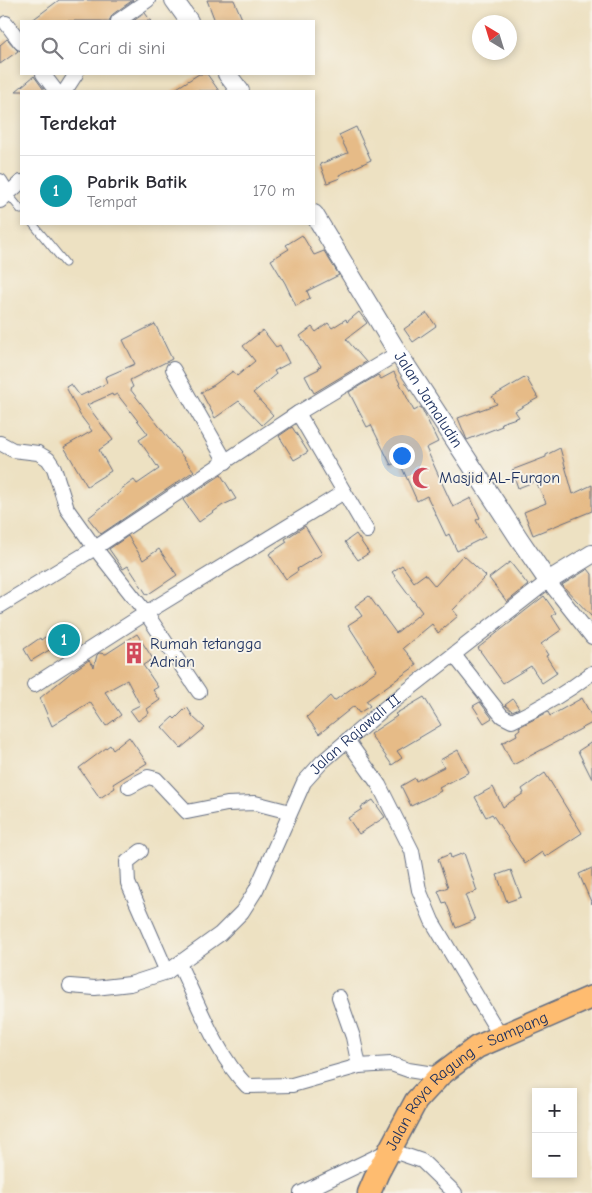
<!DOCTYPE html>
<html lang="id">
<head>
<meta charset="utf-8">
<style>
  :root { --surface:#fff; --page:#f2f2f3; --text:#2b2b33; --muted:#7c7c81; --line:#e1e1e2; --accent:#d1495b }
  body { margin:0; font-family:"Comic Neue",sans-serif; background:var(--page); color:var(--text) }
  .controls { position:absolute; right:15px; bottom:15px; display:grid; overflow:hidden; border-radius:0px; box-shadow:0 2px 8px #0003 }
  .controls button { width:45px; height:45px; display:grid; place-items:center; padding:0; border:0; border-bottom:1px solid var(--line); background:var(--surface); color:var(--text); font:25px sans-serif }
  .compass { position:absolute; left:472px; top:15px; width:45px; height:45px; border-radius:50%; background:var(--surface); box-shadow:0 2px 8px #0003; rotate:322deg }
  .you { position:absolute; left:401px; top:455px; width:18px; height:18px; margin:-12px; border:4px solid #fff; border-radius:50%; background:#1a73e8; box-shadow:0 0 0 8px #1a73e833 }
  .badge { display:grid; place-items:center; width:32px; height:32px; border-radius:50%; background:var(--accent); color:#fff; font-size:16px; font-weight:700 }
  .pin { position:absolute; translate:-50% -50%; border:2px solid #fff; box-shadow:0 1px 5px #0006 }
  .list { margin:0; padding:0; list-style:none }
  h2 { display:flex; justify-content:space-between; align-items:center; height:65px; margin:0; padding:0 20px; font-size:21px }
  h2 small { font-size:16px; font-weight:400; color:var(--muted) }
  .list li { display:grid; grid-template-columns:32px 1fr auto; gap:15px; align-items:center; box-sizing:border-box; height:70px; padding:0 20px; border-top:1px solid var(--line) }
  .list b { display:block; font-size:19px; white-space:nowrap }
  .list p { margin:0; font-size:16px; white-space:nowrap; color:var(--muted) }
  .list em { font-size:16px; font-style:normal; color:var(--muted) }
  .icon { flex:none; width:28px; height:28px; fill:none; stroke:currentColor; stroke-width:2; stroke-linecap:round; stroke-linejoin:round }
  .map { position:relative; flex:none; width:592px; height:1193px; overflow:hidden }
  .search { position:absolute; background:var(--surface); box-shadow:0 2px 8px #0003; left:20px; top:20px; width:295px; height:55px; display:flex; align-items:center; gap:12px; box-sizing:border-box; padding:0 18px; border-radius:0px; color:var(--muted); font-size:19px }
  .panel { position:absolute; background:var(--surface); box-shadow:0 2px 8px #0003; left:20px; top:90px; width:295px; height:135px; border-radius:0px }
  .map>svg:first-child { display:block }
  .building { fill:#e6bb87 }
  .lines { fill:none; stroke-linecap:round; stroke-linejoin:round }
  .service-casing { stroke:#646d81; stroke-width:9 }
  .minor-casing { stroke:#646d81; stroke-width:16 }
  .tertiary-casing { stroke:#646d81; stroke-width:20 }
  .primary-casing { stroke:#646d81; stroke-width:25 }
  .service { stroke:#fff; stroke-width:7 }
  .minor { stroke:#fff; stroke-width:14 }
  .tertiary { stroke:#fff; stroke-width:18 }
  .primary { stroke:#febc70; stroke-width:22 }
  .labels { text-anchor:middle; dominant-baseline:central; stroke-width:4; stroke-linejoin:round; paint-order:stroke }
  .street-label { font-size:16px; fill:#1b2f5e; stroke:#f7f3e8 }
  .poi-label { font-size:16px; fill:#1b2f5e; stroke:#f7f3e8; text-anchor:start }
</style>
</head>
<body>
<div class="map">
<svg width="592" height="1193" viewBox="0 0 592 1193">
  <rect width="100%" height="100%" fill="#f7f3e8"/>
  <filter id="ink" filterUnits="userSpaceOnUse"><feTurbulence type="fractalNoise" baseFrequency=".02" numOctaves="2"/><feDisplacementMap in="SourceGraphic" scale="10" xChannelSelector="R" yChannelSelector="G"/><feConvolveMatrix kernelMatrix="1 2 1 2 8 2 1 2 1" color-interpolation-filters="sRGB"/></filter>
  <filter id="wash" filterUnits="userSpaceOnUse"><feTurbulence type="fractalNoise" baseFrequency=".0096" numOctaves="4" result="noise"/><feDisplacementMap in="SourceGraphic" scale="20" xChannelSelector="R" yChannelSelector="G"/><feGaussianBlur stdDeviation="1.12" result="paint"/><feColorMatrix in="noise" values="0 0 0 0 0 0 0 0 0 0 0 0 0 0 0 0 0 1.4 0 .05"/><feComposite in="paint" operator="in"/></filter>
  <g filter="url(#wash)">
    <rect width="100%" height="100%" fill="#ede1c2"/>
    <g id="blocks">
      <path class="building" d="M59 0H133L113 14 109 21H31Z
        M207 0H234L243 21H215Z
        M145 13 151 21H133Z
        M7 39 18 51 0 64V45Z
        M199 74H207L219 91H172Z
        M34 76 44 90 42 91H16Z
        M356 127 371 160 339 175 340 178 327 183 320 164 348 153 339 135Z
        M302 235 314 255 324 251 339 275 307 291 310 298 296 306 285 283 271 260 289 249 286 245Z
        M359 312 367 323 346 339 366 362 314 393 305 376 319 369 318 367 321 366 300 336 312 327 316 332 328 323 332 328 346 319 347 322Z
        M427 313 436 326 413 342 404 329Z
        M155 324 172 359 130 380 133 387 130 389 194 471 101 534 88 518 121 492 120 490 134 480 137 484 159 469 139 440 148 434 117 394 113 396 112 394 87 405 113 440 99 450 111 471 87 486 64 447 92 431 80 415 66 387 71 384 80 396 107 383 105 377 135 364 123 340Z
        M263 330 276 347 280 345 289 363 274 371 276 374 253 393 273 415 262 425 239 401 215 418 201 392 214 385 233 371 237 376 255 361 243 346Z
        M394 372 414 411 421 407 423 411 438 442 426 448 453 507 471 498 480 518 476 520 485 537 457 551 449 534 446 536 427 496 417 501 399 461 391 465 371 425 367 427 349 392 378 375 381 379Z
        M526 377 538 398 515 411 519 417 501 423 502 426 467 440 458 418 497 404 492 397Z
        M292 427 308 452 294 460 279 436Z
        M560 448 573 494 592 485V511L533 535 524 512 546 503 536 481 518 488 512 470 546 457V455Z
        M221 475 236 499 223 505 199 522 183 500Z
        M305 526 322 554 297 569 298 571 286 579 269 554 287 542 285 539Z
        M356 534 369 553 358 560 345 542Z
        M128 536 143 560 159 549 177 575 147 595 128 566 123 569 109 549Z
        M463 555 486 576 453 610 458 616 438 633 432 624 403 648 417 665 366 701 370 706 359 713 354 706 319 734 307 717 330 696 334 701 377 670 348 625 362 616 355 606 369 596 396 633 422 612 392 572 402 565 414 582 425 574 435 586Z
        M510 562 528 585 507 602 489 578Z
        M588 569 592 574V617L562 585Z
        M544 596 556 613 552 616 561 630 541 644 548 655 546 656 557 673 542 683 531 666 503 683 478 648Z
        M64 623 79 646 63 656 56 646 31 661 24 649 40 638 41 640Z
        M137 634 153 659 143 665 158 687 153 690 160 700 147 709 149 713 138 721 130 710 140 705 127 680 105 692 121 715 106 726 90 702 52 726 40 698 73 671 89 660 94 667 97 655 99 653 106 654Z
        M424 697 441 725 397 751 402 758 392 765 370 734 397 716 395 714Z
        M582 698 592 717V723L513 765 502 743 517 735 516 732 520 729 519 727 548 712 550 716Z
        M513 699 519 708 512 711 505 705Z
        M480 702 492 718 484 723 473 706Z
        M187 707 193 717 205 728 181 748 162 727 173 717 175 719Z
        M129 737 147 763 113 784 115 788 100 798 79 768 110 745 113 750Z
        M592 742V779L578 751Z
        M458 750 469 772 439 788 441 791 411 806 401 786 415 778 416 781 444 767 440 760Z
        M545 773 582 833 545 857 542 852 525 864 492 814 486 817 475 797 493 787 503 807 524 793 522 789Z
        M373 800 385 817 359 834 348 818 362 809 361 807Z
        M464 853 477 891 465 895 475 920 456 928 446 902 443 903 438 891 448 887 438 859 450 854 451 858Z
        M592 868V904L579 874Z
        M511 870 521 897 507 902 497 875Z"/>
    </g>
  </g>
  <g filter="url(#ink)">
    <use href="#blocks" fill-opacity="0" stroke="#646d81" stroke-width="1"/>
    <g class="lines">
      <g class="service-casing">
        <path id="service" d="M8 194 21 210
          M33 224 65 263"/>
      </g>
      <g class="minor-casing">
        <g id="minor">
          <path d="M118 21 148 0"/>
          <path d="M6 23 21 43"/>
          <path d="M43 74 56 91"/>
          <path d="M65 91 76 74"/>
          <path d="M0 181 8 194"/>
          <path d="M0 201 21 182"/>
          <path d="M173 369 226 462"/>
          <path d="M298 413 367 531"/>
          <path d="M0 443 13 450 38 453 48 459 54 468 67 509 95 548 146 613 199 692"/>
          <path d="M0 606 95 548 298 413 398 353"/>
          <path d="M454 655 502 716 512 721C540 708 567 692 592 673"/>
          <path d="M34 685 146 613 344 492"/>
          <path d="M347 740 379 785 412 851 419 890 432 921 501 1037"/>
          <path d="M129 787 148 777 156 779 187 812 227 804 255 803 290 812"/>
          <path d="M141 851 127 862 128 883 167 972"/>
          <path d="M179 964C198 1003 217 1056 247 1086L292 1085 359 1066 391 1064 408 1070 440 1075"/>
          <path id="s1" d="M70 986 95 988 130 984 167 972 220 934 242 912 256 890 304 782 322 762 385 708 548 581 592 637"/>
          <path d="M339 997 353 1037 359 1066"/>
          <path d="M301 1193 390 1150 422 1161 455 1193"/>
        </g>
      </g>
      <g class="tertiary-casing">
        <g id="tertiary">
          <path d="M174 0 189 21"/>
          <path d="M227 74 240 91"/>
          <path id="s2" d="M314 214 398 353 520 540 548 581 592 554"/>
        </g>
      </g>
      <g class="primary-casing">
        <g id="primary">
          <path id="s3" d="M369 1193 378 1172 416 1101 440 1075 477 1047 592 997"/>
        </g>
      </g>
      <use href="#service" class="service"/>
      <use href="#minor" class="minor"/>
      <use href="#tertiary" class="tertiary"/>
      <use href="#primary" class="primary"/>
    </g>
  </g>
  <defs>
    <g id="mosque-bare" transform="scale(1.725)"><path d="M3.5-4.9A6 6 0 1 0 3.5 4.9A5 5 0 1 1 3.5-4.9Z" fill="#d1495b" stroke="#f7f3e8" stroke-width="2.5" paint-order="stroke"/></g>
    <g id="building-bare" transform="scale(1.725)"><path d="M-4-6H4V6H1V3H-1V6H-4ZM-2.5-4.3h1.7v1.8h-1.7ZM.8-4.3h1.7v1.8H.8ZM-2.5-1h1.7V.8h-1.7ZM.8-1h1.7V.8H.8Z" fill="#d1495b" stroke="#f7f3e8" stroke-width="2.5" paint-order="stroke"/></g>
  </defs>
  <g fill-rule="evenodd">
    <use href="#mosque-bare" x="423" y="478"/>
    <use href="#building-bare" x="134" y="653"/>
  </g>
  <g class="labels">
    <g class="street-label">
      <text stroke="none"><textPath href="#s2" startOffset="218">Jalan Jamaludin</textPath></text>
      <text stroke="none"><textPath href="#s1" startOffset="410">Jalan Rajawali II</textPath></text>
      <text stroke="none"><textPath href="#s3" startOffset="155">Jalan Raya Ragung - Sampang</textPath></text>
    </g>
    <g class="poi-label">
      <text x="439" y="478">Masjid AL-Furqon</text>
      <text x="150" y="644">Rumah tetangga<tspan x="150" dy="18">Adrian</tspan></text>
    </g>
  </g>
</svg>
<div class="controls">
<button>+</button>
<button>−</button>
</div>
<svg class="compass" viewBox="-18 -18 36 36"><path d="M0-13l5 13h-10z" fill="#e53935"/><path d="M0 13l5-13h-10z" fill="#7c7c81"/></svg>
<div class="you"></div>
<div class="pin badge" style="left:64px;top:640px;background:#0f9aa8">1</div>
<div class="search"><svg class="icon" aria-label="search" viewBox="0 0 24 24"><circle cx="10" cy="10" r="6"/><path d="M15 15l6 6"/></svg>Cari di sini</div>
<section class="panel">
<h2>Terdekat<small></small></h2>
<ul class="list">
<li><span class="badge" style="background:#0f9aa8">1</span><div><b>Pabrik Batik</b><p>Tempat</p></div><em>170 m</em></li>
</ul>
</section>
</div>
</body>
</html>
